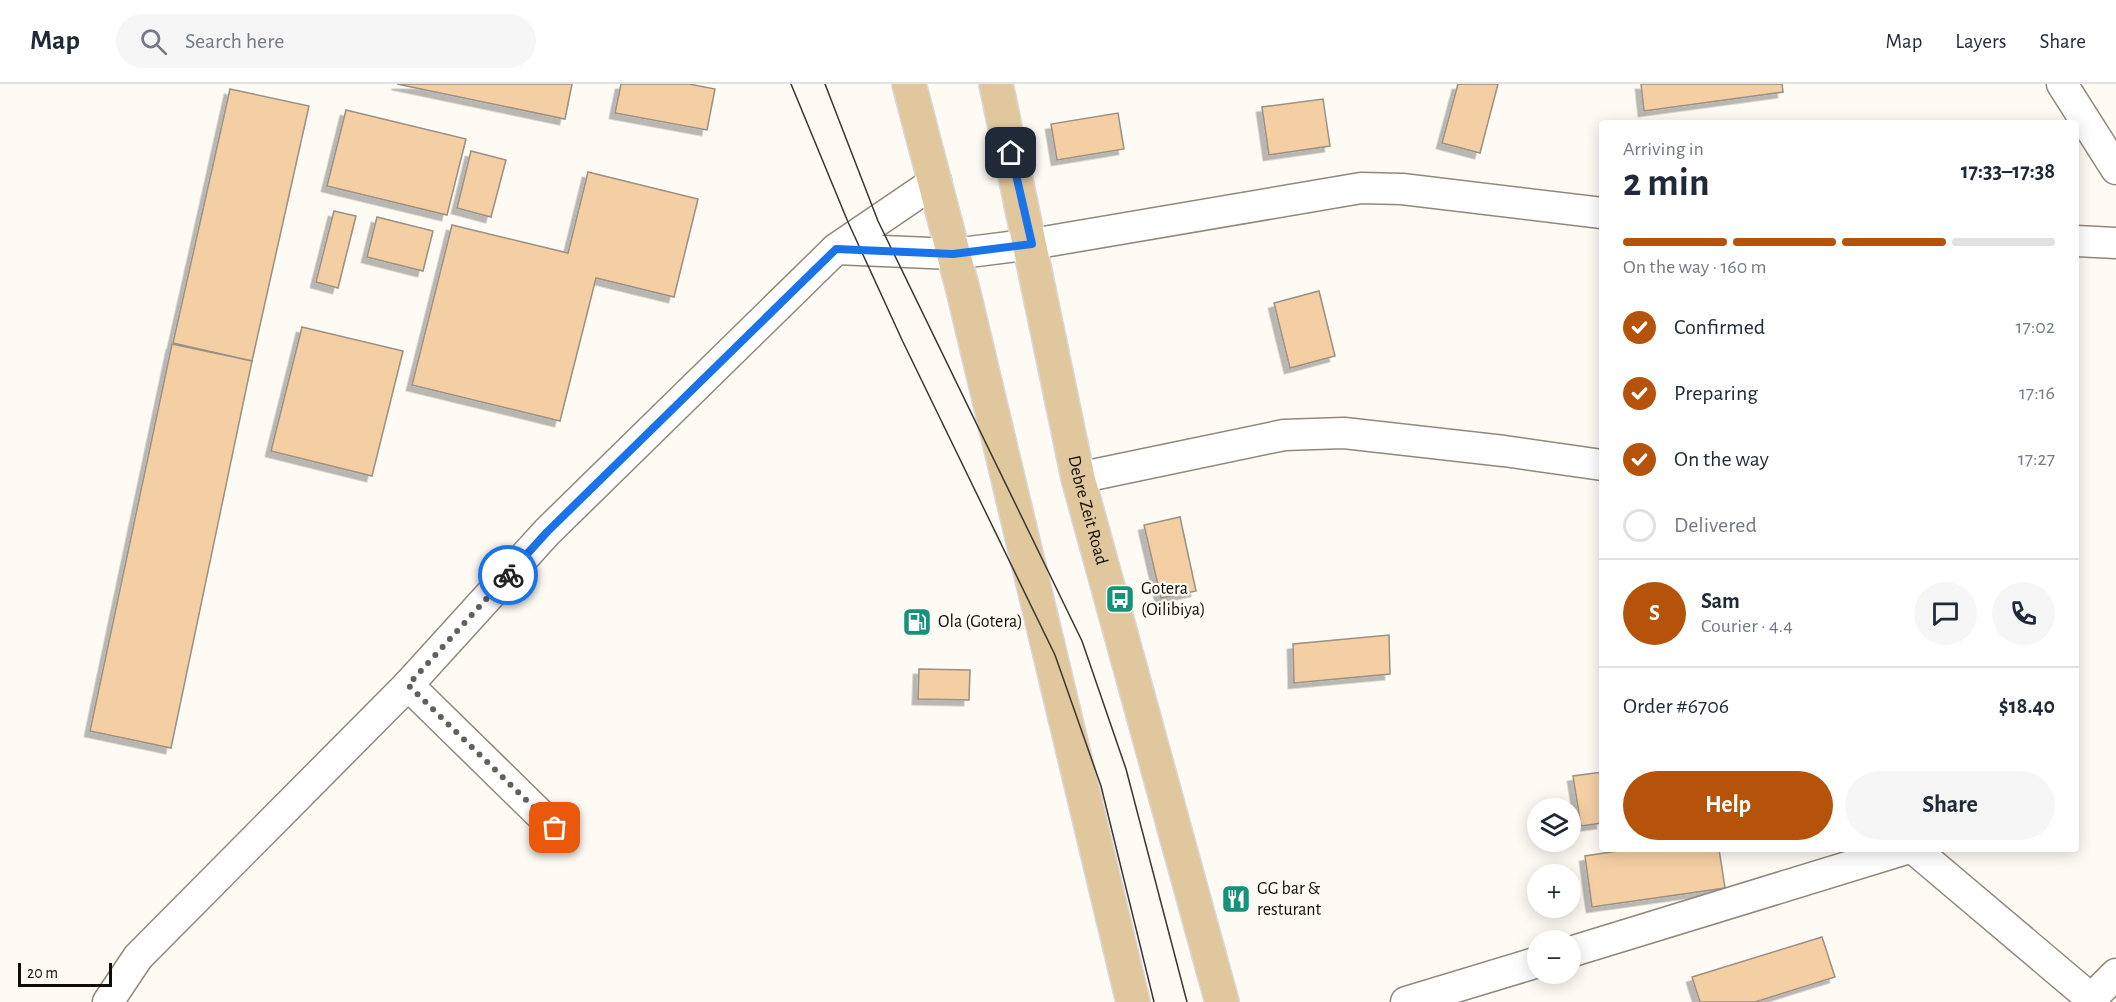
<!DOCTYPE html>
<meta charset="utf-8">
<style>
:root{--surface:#fff;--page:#f6f6f7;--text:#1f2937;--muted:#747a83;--line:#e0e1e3;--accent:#b45309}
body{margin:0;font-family:"Alegreya Sans",sans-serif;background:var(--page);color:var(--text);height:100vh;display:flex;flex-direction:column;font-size:22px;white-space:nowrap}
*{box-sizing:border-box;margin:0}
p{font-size:20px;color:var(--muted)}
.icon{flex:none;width:33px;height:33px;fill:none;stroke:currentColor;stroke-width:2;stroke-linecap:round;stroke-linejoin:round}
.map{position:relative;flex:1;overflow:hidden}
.panel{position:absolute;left:1599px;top:36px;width:480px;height:732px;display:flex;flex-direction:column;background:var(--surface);border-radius:6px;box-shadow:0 3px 15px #0003}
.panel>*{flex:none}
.controls{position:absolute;left:1527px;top:714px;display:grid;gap:12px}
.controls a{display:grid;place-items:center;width:54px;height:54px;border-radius:50%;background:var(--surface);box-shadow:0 3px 15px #0003;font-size:30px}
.scale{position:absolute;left:18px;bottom:15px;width:94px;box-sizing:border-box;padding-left:6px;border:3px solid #100d08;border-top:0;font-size:16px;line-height:21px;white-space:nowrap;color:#100d08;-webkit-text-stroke:4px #fefaf4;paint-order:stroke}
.pin{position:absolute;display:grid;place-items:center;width:51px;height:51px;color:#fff;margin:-26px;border-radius:12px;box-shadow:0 3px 9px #0006}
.courier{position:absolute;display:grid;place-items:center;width:60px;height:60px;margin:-30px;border:4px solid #1a73e8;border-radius:50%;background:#fff;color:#222;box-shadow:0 2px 8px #0007}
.overview em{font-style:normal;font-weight:600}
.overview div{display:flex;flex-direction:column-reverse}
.overview{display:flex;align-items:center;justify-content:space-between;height:102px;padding:0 24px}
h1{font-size:39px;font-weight:600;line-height:45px}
.bar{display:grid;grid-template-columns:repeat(4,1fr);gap:9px 6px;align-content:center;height:72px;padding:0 24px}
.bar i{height:8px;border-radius:4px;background:var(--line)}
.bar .current{background:var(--accent)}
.bar p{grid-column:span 4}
.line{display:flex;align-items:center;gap:15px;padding:0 24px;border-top:2px solid var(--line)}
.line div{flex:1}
.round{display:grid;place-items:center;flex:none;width:63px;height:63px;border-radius:32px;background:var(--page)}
ol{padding:0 24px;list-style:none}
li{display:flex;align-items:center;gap:18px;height:66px}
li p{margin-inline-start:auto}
li .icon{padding:6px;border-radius:50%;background:var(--accent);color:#fff;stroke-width:4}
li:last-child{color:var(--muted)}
li i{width:33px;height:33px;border:3px solid var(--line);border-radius:50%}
.cta{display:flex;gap:12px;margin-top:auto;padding:12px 24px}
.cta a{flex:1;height:69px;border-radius:36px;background:var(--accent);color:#fff;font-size:24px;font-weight:600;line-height:69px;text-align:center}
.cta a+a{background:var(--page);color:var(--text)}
header{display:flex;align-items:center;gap:36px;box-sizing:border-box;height:84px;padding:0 30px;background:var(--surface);border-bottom:2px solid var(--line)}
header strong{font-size:28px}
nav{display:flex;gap:33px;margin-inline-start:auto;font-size:21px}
.search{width:420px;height:54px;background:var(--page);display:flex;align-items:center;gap:15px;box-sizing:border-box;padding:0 21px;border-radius:33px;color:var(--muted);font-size:22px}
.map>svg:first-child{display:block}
.building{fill:#f4cfa4;stroke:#9a9083;stroke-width:1.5;filter:url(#shadow)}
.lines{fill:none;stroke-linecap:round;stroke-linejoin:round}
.minor-casing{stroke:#90887b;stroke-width:33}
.major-casing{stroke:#d9d8d7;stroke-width:36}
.minor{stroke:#fff;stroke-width:30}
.major{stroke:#e1c79d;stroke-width:33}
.tram{stroke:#3a3731;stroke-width:1.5}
.done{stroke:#63605b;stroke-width:6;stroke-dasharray:0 10.8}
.route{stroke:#1a73e8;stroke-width:8}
.labels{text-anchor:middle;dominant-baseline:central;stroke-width:4.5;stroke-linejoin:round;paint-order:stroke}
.street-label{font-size:18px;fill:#100d08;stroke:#fefaf4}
.poi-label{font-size:18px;fill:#100d08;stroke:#fefaf4;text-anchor:start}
</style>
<header>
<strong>Map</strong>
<div class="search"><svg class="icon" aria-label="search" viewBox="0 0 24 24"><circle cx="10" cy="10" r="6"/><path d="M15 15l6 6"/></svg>Search here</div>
<nav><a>Map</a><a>Layers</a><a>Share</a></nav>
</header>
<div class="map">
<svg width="2116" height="918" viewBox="0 0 2116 918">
<defs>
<filter id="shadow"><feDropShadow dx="-5.5" dy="5.5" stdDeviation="0" flood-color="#0004"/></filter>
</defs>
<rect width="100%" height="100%" fill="#fefaf4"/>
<g class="building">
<polygon points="397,0 572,0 565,35"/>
<polygon points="621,0 689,0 715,5 707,46 615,29"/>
<polygon points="1458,0 1498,0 1480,69 1442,59"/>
<polygon points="1641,0 1782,0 1783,8 1644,27"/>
<polygon points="230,5 309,22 252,277 173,259"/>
<polygon points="1323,15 1330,62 1269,71 1262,23"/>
<polygon points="346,26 466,55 447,131 327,102"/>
<polygon points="1118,29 1124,65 1057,76 1051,40"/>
<polygon points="471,67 506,76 491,133 457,124"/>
<polygon points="588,88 698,115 674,213 596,194 560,337 412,301 452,141 568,169"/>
<polygon points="334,127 356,132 338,204 316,198"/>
<polygon points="377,133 433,147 423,187 367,173"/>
<polygon points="1319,207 1335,272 1290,284 1274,219"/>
<polygon points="302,243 403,267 372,392 271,367"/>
<polygon points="172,260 252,277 171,664 90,647"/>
<polygon points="1180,433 1196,507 1161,514 1144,441"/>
<polygon points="1389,551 1390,590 1294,599 1293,560"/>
<polygon points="919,585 970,586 969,616 918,615"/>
<polygon points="1602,688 1602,739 1581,742 1573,692"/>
<polygon points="1631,765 1719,765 1725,804 1592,823 1585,772"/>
<polygon points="1822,853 1835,893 1755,918 1700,918 1692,893"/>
</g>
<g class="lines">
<g class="minor-casing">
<g id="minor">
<polyline points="2062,0 2116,85"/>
<polyline points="2076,157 2116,159"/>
<polyline points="836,165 953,170 1032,160 1361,104 1402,105 1602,129"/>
<polyline points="1078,394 1284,351 1344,349 1504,367 1602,381"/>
<polyline points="408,601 555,745"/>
<polyline points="1914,765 2095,918"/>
<polyline points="1570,868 1906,765"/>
<polyline points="2091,915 2116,890"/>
<polyline points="108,918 138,873 408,601 547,448 836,165 936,97"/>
<polyline points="1406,918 1538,878"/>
</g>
</g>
<g class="major-casing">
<g id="major">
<polyline points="909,0 963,206 1133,918"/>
<path id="s1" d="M996 0 1078 394 1222 918"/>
</g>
</g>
<use href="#minor" class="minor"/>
<use href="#major" class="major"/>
<g class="tram">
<polyline points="791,0 848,138 903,258 1055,571 1101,702 1154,918"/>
<polyline points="825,0 878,137 1082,557 1126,685 1187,918"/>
</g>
</g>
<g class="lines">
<polyline class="done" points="508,491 408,601 555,744"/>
<polyline class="route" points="508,491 547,448 836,165 953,170 1032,160 1011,69"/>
</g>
<defs>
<g id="bus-square" transform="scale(1.5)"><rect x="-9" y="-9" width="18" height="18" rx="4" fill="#14937a" stroke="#fefaf4"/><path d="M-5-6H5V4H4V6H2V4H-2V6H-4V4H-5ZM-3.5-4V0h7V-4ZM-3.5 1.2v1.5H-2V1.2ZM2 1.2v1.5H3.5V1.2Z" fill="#fff"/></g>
<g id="fuel-square" transform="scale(1.5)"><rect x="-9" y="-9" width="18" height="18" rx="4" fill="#14937a" stroke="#fefaf4"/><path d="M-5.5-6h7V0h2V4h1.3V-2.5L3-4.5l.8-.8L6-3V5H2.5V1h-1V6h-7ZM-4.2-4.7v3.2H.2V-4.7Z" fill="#fff"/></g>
<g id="restaurant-square" transform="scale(1.5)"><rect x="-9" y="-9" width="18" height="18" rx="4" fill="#14937a" stroke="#fefaf4"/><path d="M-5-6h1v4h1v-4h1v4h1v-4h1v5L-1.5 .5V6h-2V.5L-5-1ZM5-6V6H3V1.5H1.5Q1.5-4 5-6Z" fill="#fff"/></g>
</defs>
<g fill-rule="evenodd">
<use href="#bus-square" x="1120" y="515"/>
<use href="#fuel-square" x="917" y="538"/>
<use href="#restaurant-square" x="1236" y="815"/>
</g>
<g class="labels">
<g class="street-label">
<text stroke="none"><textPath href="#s1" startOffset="436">Debre Zeit Road</textPath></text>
</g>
<g class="poi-label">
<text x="1141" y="505">Gotera<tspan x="1141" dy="21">(Oilibiya)</tspan></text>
<text x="938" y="538">Ola (Gotera)</text>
<text x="1257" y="805">GG bar &amp;<tspan x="1257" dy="21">resturant</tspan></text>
</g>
</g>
</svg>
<div class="controls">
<a><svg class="icon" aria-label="layers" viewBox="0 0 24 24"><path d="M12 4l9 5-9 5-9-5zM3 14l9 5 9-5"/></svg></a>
<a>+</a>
<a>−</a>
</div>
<div class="scale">20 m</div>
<div class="pin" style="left:555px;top:744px;background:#ea580c"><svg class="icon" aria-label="bag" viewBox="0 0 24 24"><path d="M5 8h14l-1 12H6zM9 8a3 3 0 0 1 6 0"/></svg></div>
<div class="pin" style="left:1011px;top:69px;background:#1f2937"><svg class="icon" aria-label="home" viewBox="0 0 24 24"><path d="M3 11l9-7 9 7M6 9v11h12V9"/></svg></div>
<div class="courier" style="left:508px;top:491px"><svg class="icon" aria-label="bike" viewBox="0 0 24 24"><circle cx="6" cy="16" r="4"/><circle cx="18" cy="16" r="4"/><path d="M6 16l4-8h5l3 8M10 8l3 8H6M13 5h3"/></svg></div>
<section class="panel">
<div class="overview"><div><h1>2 min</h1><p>Arriving in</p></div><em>17:33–17:38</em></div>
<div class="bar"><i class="current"></i><i class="current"></i><i class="current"></i><i></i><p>On the way · 160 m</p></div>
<ol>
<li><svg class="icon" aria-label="check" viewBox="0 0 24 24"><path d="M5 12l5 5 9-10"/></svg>Confirmed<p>17:02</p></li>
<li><svg class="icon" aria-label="check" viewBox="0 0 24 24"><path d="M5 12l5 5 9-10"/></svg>Preparing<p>17:16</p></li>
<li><svg class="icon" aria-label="check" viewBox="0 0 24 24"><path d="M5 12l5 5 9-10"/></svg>On the way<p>17:27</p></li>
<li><i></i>Delivered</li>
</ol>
<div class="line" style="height:108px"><b class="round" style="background:var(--accent);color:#fff">S</b><div><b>Sam</b><p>Courier · 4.4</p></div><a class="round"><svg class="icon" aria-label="chat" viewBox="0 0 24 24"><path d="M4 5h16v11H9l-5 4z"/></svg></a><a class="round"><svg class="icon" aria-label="phone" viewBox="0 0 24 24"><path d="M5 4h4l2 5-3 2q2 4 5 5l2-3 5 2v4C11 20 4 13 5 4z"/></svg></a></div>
<div class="line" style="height:78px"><div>Order #6706</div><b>$18.40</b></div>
<div class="cta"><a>Help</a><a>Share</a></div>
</section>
</div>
